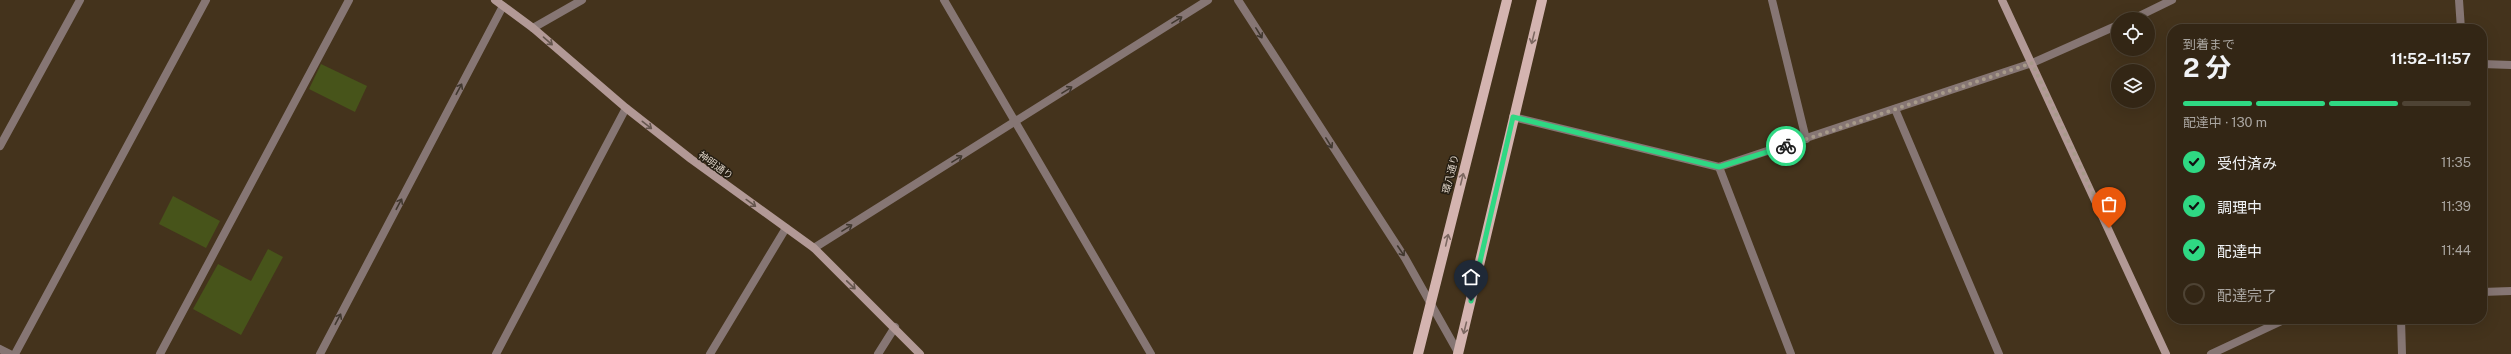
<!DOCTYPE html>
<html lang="ja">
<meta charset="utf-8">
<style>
:root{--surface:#332615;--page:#3e3222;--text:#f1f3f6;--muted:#a9a5a0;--line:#4e4334;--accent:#2fd883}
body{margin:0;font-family:"Public Sans","Noto Sans JP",sans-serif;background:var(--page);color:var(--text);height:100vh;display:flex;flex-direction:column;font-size:15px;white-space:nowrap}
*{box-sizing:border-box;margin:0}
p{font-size:13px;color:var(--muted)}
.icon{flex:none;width:22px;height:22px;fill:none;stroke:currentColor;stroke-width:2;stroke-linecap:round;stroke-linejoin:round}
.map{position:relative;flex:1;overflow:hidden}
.panel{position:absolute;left:2167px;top:24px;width:320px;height:300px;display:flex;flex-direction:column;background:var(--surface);border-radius:16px;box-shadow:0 4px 16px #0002,0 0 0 1px var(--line)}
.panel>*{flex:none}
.buttons{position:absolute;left:2111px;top:12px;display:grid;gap:8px}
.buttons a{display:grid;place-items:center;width:44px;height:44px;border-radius:50%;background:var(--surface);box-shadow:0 4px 16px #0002,0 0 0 1px var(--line);font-size:20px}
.pin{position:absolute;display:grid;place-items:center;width:34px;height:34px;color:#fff;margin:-41px -17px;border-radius:50% 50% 50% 0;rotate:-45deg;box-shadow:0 0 4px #0007}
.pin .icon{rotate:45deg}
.courier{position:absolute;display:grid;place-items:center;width:40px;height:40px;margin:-20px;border:3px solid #2fd883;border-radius:50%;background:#fff;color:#222;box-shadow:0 1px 5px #0007}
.overview em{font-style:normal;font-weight:700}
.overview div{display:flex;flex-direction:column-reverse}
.overview{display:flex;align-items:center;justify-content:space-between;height:68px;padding:0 16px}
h1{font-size:26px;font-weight:700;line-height:30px}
.bar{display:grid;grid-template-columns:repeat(4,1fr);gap:6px 4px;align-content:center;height:48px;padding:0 16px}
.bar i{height:5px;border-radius:3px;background:var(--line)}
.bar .selected{background:var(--accent)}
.bar p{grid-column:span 4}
ol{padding:0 16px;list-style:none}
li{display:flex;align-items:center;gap:12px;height:44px}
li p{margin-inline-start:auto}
li .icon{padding:4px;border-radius:50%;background:var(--accent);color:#111;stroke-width:4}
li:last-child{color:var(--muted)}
li i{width:22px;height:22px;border:2px solid var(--line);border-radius:50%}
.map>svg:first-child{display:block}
.green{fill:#47541a}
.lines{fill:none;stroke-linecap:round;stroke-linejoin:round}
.street{stroke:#867674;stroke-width:8}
.secondary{stroke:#b29996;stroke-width:8}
.primary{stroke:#d4b4b0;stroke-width:10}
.oneway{stroke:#41382f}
.oneway2{stroke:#7c6861}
.oneway3{stroke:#64554d}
.done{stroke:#a79a8a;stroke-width:4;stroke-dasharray:0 7.2}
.route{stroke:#2fd883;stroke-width:5}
.labels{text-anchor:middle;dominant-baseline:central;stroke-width:3;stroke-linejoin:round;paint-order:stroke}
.street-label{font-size:10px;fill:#ddd2c5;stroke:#241d12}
</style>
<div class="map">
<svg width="2511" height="354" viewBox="0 0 2511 354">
<rect width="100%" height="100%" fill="#44331c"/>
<g class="green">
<polygon points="321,64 367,86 355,112 309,89"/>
<polygon points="173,196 220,221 206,248 159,224"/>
<polygon points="268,249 283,257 241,335 193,309 218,264 251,281"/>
</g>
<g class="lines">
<g class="street">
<polyline points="944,0 1151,354"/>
<polyline points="1238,0 1405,258 1459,354"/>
<polyline points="1772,0 1806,139"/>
<polyline points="2459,0 2461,29"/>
<polyline points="2133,19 2172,0"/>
<polyline points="533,28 582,0"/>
<polyline points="2482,64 2511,65"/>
<polyline points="1895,109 1999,354"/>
<polyline points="1513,117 1719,167 2032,63 2118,25"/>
<polyline points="0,146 80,0"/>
<polyline points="1719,167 1791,354"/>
<polyline points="814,248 1208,0"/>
<polyline points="2482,292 2511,291"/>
<polyline points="2401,319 2402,354"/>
<polyline points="0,349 10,354"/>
<polyline points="15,354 206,0"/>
<polyline points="160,354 349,0"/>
<polyline points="320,354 503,6"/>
<polyline points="496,354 626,108"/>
<polyline points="710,354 786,228"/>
<polyline points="878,354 895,327"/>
<polyline points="2211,354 2286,319"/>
</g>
<g class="secondary">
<polyline points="495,0 533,28 626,108 691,159 814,248 920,354"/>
<polyline points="2002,0 2166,354"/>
</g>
<g class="primary">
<polyline points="1418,354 1507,0"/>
<polyline points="1458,354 1542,0"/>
</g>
</g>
<defs><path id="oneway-shaft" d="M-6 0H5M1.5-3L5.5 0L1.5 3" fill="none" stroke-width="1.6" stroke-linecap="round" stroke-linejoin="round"/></defs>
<g class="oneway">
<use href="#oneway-shaft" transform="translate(1177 20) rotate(-32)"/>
<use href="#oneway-shaft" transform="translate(1259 33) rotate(58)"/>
<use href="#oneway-shaft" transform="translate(459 89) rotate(-62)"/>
<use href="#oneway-shaft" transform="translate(1067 90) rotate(-32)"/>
<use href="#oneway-shaft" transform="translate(1329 143) rotate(58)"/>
<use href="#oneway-shaft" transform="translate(957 159) rotate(-32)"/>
<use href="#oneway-shaft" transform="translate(399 204) rotate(-62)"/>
<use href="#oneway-shaft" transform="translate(847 228) rotate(-32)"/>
<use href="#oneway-shaft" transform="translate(1401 251) rotate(56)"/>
<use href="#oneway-shaft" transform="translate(338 319) rotate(-62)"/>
</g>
<g class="oneway2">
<use href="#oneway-shaft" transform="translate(1533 38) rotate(104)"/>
<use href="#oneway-shaft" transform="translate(1462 179) rotate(-76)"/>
<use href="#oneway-shaft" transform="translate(1447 240) rotate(-77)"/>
<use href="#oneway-shaft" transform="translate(1465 328) rotate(104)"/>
</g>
<g class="oneway3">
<use href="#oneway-shaft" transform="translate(548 41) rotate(41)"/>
<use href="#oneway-shaft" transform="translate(647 125) rotate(38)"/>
<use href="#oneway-shaft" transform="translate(751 203) rotate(36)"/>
<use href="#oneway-shaft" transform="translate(851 285) rotate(44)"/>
</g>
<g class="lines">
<polyline class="done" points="1786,146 2032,63 2109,228"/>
<polyline class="route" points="1471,301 1513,117 1719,167 1786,146"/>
</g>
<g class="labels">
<g class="street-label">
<text transform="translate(716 165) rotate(36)">神明通り</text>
<text transform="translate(1450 174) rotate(-76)">環八通り</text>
</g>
</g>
</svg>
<div class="buttons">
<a><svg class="icon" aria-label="locate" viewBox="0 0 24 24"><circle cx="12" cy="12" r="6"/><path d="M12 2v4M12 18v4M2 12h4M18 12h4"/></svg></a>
<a><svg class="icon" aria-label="layers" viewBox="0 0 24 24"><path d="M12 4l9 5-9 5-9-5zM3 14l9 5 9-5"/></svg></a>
</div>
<div class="pin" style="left:2109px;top:228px;background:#ea580c"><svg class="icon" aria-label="bag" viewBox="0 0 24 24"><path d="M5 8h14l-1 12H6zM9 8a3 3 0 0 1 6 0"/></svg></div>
<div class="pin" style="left:1471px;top:301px;background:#1f2937"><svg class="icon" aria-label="home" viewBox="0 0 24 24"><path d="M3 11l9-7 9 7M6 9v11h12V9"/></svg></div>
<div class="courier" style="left:1786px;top:146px"><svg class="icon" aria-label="bike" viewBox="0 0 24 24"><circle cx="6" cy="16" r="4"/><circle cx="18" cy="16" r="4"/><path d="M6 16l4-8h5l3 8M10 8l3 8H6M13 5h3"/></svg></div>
<section class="panel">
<div class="overview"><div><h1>2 分</h1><p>到着まで</p></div><em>11:52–11:57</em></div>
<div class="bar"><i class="selected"></i><i class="selected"></i><i class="selected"></i><i></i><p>配達中 · 130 m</p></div>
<ol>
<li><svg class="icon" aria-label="check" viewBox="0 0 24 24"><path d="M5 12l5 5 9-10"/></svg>受付済み<p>11:35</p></li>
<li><svg class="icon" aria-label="check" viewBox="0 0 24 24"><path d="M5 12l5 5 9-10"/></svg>調理中<p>11:39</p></li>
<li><svg class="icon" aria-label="check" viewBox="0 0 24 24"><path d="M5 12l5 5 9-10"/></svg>配達中<p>11:44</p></li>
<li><i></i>配達完了</li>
</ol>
</section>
</div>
